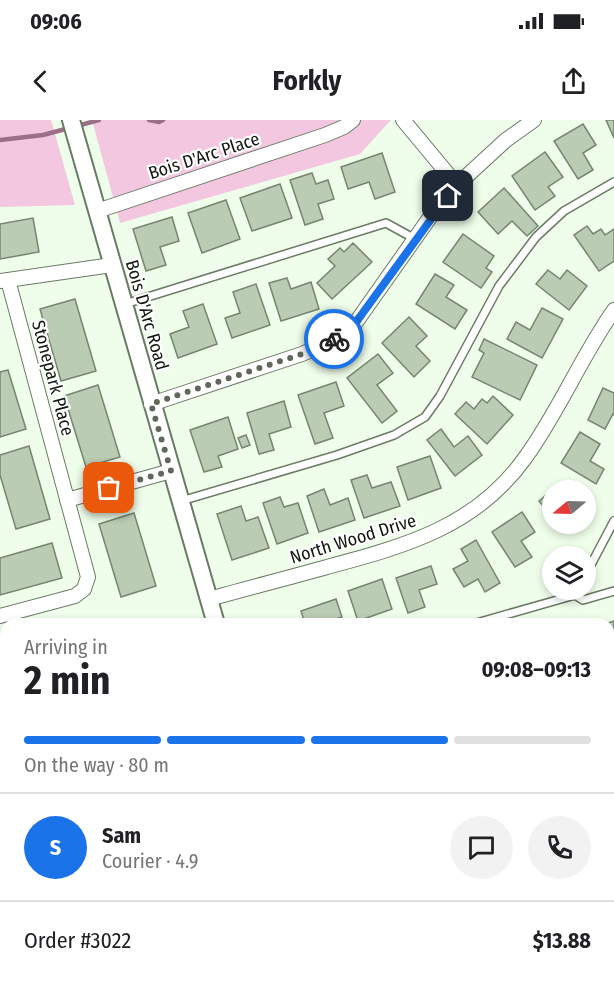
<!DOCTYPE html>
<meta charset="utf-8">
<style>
:root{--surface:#fff;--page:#f2f2f2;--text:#202124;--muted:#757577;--line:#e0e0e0;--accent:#1a73e8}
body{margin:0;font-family:"Fira Sans Condensed",sans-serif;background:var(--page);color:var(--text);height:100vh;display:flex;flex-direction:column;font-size:22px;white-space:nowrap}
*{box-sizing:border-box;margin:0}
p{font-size:20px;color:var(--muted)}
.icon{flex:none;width:33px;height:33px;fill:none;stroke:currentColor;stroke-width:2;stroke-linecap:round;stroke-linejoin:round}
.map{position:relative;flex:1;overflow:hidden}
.sheet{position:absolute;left:0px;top:498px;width:615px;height:372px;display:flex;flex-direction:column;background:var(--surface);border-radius:18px 18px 0 0;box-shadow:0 3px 9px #0003}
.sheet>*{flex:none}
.needle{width:39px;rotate:251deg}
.fabs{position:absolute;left:542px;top:360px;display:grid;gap:12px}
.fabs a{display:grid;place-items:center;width:54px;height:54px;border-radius:50%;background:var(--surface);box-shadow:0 3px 9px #0003;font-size:30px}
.pin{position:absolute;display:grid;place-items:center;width:51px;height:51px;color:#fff;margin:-26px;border-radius:12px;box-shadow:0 3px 9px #0006}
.courier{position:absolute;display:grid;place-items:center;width:60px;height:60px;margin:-30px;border:4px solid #1a73e8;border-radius:50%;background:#fff;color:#222;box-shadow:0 2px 8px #0007}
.head em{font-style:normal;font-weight:700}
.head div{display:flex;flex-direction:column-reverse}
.head{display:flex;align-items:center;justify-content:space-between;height:102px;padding:0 24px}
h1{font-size:39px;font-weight:700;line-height:45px}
.bar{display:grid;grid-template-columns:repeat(4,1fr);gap:9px 6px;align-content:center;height:72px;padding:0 24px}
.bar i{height:8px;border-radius:4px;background:var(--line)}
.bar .on{background:var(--accent)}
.bar p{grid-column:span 4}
.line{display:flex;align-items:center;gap:15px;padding:0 24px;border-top:2px solid var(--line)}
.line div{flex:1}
.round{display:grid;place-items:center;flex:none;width:63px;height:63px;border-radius:32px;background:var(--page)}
.status{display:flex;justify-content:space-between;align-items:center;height:42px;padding:0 30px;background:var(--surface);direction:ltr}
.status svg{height:16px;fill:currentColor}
header{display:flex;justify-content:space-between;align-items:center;height:78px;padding:0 24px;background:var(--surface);font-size:27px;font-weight:700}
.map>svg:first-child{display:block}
.green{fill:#f3c7e0}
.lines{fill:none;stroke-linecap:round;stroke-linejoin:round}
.stream{stroke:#9b6f88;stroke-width:4.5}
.building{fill:#baccb4;stroke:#75866f;stroke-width:1.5}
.service-casing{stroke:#6a7b65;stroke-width:10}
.minor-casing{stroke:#6a7b65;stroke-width:16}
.tertiary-casing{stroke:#6a7b65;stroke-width:20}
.service{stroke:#fff;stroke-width:7}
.minor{stroke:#fff;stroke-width:14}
.tertiary{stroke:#fff;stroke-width:16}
.done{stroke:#5e685b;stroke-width:6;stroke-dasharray:0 10.8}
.route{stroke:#1a73e8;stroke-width:8}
.labels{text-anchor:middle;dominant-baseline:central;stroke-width:4.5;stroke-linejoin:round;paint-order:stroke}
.street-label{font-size:18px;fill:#10170e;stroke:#fff}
</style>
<div class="status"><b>09:06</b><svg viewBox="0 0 49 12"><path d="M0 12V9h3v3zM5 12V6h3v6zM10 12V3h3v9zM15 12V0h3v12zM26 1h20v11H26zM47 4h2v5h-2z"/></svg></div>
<header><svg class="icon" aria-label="back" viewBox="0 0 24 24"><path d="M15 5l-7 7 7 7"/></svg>Forkly<svg class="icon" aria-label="share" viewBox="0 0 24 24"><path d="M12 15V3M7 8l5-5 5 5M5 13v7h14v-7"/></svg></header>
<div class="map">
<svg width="614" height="870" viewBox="0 0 614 870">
<rect width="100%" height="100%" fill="#effeea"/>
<g class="green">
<polygon points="0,0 51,0 75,85 0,87"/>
<polygon points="92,0 391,0 360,34 120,103"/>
</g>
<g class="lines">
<g class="stream">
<polyline points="149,0 159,2 163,0"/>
<polyline points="0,20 43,15 99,0"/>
</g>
</g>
<g class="building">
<polygon points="606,0 614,0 614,18"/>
<polygon points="583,4 596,25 583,33 593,50 578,59 554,21"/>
<polygon points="545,32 563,57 548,67 555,76 535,90 512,56"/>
<polygon points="382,33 395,72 375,79 369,62 348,69 341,47"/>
<polygon points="312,53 316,64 328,60 334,79 318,84 323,99 305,105 290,60"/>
<polygon points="280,64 292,98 252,111 240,78"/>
<polygon points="504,68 538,106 527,116 512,101 498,114 478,92"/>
<polygon points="226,80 240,119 202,133 188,93"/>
<polygon points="172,97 179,121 160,127 166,145 146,151 133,109"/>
<polygon points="33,98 39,132 0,139 0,104"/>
<polygon points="587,106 593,114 601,109 605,115 614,109 614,141 599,151 574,115"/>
<polygon points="463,114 494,136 486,148 492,152 481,168 443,142"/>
<polygon points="353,123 372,142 332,179 317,163 335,146 328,139 340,128 344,132"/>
<polygon points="548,150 560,159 567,150 587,166 569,190 536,164"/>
<polygon points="435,154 454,165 446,177 467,190 455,209 416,184"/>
<polygon points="287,158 291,169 311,162 319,189 281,201 269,163"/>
<polygon points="256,164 270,205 232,218 225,198 240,193 233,172"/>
<polygon points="75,179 96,251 61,261 40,189"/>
<polygon points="203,184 217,224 178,238 170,214 189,207 183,191"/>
<polygon points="542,188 563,199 542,238 507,219 516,202 530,210"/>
<polygon points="409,197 427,216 416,226 430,241 414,257 382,223"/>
<polygon points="484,219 537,245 520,280 472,257 484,233 479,230"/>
<polygon points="378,234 393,253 377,265 397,291 382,303 347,258"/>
<polygon points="8,250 26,309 0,317 0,252"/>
<polygon points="336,262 344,286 324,293 333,318 315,324 298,275"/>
<polygon points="98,265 120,337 86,347 64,276"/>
<polygon points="603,268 614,273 614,295 613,294 605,309 588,300"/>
<polygon points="493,276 513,295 487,324 455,294 466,282 474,289 482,279 487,283"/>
<polygon points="284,281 291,307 269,314 274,330 259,334 247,293"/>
<polygon points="228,297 238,329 218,336 222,347 204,352 190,310"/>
<polygon points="441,309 454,327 468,316 482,335 455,356 427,320"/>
<polygon points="580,312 600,324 590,341 604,349 596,364 561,343"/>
<polygon points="246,315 250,325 242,328 238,318"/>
<polygon points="29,326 50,399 16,409 0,355 0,335"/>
<polygon points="430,336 441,368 408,380 397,347"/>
<polygon points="367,355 372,368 391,362 400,386 364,398 351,360"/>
<polygon points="560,363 567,370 552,370 552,396 539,381"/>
<polygon points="324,369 330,385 348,378 355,400 319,412 307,376"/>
<polygon points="280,377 284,387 298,383 308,413 277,424 263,383"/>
<polygon points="241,386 246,401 258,397 269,428 232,440 217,394"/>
<polygon points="522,392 535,412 521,421 532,437 515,447 492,412"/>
<polygon points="134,393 156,466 121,477 99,404"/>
<polygon points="558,404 573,404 564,411"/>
<polygon points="476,420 500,463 485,472 478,459 464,467 453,449 468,441 461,429"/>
<polygon points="52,423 62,458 0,475 0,438"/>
<polygon points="431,446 437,464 419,470 425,487 408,493 396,458"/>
<polygon points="382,459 392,489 358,501 348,471"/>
<polygon points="336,479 342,497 330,501 331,504 305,504 301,491"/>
<polygon points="614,501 614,544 612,545 609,537 609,504 605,504"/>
<polygon points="6,537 6,578 0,580 0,539"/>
<polygon points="614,619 614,653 609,654 609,620"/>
<polygon points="6,646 6,673 0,675 0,648"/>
<polygon points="6,686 6,700 0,703 0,688"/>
<polygon points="609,733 610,737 614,736 614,767 609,769"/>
<polygon points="612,836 614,843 614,867 606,870 585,870 583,864 609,864 609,837"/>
<polygon points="76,864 82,864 84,870 57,870"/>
<polygon points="139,864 165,864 148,870 141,870"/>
<polygon points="238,864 280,864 281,868 251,870 250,867 240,870"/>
<polygon points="520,864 530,864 532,870 502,870"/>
<polygon points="543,864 576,864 578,870 540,870 538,865"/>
</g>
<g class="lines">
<g class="service-casing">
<g id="service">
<polyline points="125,184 386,103 415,119"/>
<polyline points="181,381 337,335 394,315 425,297 440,276 499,166 536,117 564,91 614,62"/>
<polyline points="585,456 614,401"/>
<polyline points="575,475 583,480 614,471"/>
<polyline points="473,504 575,475 578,470"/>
<polyline points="609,695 614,694"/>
</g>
</g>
<g class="minor-casing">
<g id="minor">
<polyline points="403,0 457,65"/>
<polyline points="97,91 325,15 344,7 353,0"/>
<polyline points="0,161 112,145"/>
<polyline points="151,284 302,234 322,225 354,205 438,86 457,65 506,20 534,0"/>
<polyline points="67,380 171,351"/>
<path d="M209 479C248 468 288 458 327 447 405 426 476 407 525 338 559 291 581 237 614 190"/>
<polyline points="0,496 75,476 84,469 88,457 8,160"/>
<polyline points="609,583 614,581"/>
<polyline points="0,610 6,609"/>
<polyline points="609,802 614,801"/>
<polyline points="0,835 6,857"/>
<polyline points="203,864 205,870"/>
<polyline points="387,870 406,864"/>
</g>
</g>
<g class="tertiary-casing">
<g id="tertiary">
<polyline points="71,0 216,504"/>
<polyline points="322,864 324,870"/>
</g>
</g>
<use href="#service" class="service"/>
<use href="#minor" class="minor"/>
<use href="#tertiary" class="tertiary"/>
</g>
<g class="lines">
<polyline class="done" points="109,368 171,351 151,284 302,234 334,219"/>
<polyline class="route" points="334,219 354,205 448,76"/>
</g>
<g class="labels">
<g class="street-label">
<text transform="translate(204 36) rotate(-18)">Bois D'Arc Place</text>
<text transform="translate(147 195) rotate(74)">Bois D'Arc Road</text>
<text transform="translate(53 258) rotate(75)">Stonepark Place</text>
<text transform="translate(353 419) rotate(-17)">North Wood Drive</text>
</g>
</g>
</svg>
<div class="fabs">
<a><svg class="needle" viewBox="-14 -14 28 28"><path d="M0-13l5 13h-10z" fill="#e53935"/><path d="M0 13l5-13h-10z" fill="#757577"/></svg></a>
<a><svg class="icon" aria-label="layers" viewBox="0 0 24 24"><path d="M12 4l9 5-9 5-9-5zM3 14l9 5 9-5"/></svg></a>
</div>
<div class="pin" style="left:109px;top:368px;background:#ea580c"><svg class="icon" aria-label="bag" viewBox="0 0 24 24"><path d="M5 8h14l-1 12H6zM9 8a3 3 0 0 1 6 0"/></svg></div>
<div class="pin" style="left:448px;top:76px;background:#1f2937"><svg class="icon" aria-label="home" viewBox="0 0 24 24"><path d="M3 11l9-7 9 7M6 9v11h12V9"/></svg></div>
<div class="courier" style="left:334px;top:219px"><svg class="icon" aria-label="bike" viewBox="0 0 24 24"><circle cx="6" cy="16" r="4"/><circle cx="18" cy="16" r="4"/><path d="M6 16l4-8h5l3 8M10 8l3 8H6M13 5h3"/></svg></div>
<section class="sheet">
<div class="head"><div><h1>2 min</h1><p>Arriving in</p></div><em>09:08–09:13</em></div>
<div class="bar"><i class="on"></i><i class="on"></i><i class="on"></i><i></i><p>On the way · 80 m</p></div>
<div class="line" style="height:108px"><b class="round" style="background:var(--accent);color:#fff">S</b><div><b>Sam</b><p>Courier · 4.9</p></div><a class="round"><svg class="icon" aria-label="chat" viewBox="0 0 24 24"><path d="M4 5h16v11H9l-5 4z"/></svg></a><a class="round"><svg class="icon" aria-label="phone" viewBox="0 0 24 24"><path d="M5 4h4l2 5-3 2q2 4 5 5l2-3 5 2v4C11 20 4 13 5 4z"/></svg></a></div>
<div class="line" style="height:78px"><div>Order #3022</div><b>$13.88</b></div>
</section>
</div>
